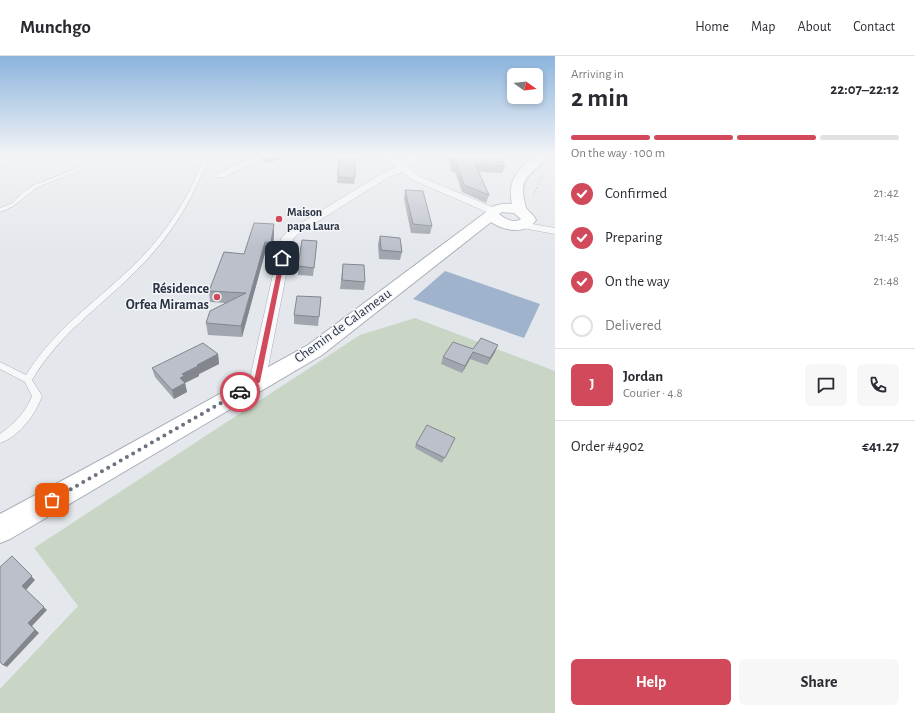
<!DOCTYPE html>
<meta charset="utf-8">
<style>
:root{--surface:#fff;--page:#f7f7f7;--text:#2b2b33;--muted:#7c7c81;--line:#e1e1e2;--accent:#d1495b}
body{margin:0;font-family:"Alegreya Sans",sans-serif;background:var(--page);color:var(--text);height:100vh;display:flex;flex-direction:column;font-size:15px;white-space:nowrap}
*{box-sizing:border-box;margin:0}
p{font-size:13px;color:var(--muted)}
.icon{flex:none;width:22px;height:22px;fill:none;stroke:currentColor;stroke-width:2;stroke-linecap:round;stroke-linejoin:round}
.map{position:relative;flex:1;overflow:hidden}
.panel{display:flex;flex-direction:column;background:var(--surface);width:360px}
.panel>*{flex:none}
.needle{width:26px;rotate:104deg}
.tools{position:absolute;left:507px;top:12px;display:grid;gap:8px}
.tools a{display:grid;place-items:center;width:36px;height:36px;border-radius:6px;background:var(--surface);box-shadow:0 2px 6px #0003;font-size:20px}
.pin{position:absolute;display:grid;place-items:center;width:34px;height:34px;color:#fff;margin:-17px;border-radius:8px;box-shadow:0 2px 6px #0006}
.courier{position:absolute;display:grid;place-items:center;width:40px;height:40px;margin:-20px;border:3px solid #d1495b;border-radius:50%;background:#fff;color:#222;box-shadow:0 1px 5px #0007}
.summary em{font-style:normal;font-weight:600}
.summary div{display:flex;flex-direction:column-reverse}
.summary{display:flex;align-items:center;justify-content:space-between;height:68px;padding:0 16px}
h1{font-size:26px;font-weight:600;line-height:30px}
.bar{display:grid;grid-template-columns:repeat(4,1fr);gap:6px 4px;align-content:center;height:48px;padding:0 16px}
.bar i{height:5px;border-radius:3px;background:var(--line)}
.bar .current{background:var(--accent)}
.bar p{grid-column:span 4}
.line{display:flex;align-items:center;gap:10px;padding:0 16px;border-top:1px solid var(--line)}
.line div{flex:1}
.round{display:grid;place-items:center;flex:none;width:42px;height:42px;border-radius:6px;background:var(--page)}
ol{padding:0 16px;list-style:none}
li{display:flex;align-items:center;gap:12px;height:44px}
li p{margin-inline-start:auto}
li .icon{padding:4px;border-radius:50%;background:var(--accent);color:#fff;stroke-width:4}
li:last-child{color:var(--muted)}
li i{width:22px;height:22px;border:2px solid var(--line);border-radius:50%}
.cta{display:flex;gap:8px;margin-top:auto;padding:8px 16px}
.cta a{flex:1;height:46px;border-radius:6px;background:var(--accent);color:#fff;font-size:16px;font-weight:600;line-height:46px;text-align:center}
.cta a+a{background:var(--page);color:var(--text)}
header{display:flex;align-items:center;gap:24px;box-sizing:border-box;height:56px;padding:0 20px;background:var(--surface);border-bottom:1px solid var(--line)}
header strong{font-size:19px}
nav{display:flex;gap:22px;margin-inline-start:auto;font-size:14px}
main{display:flex;flex:1;min-height:0}
.map>svg:first-child{display:block}
.green{fill:#c9d6c5}
.water{fill:#9fb4cc}
.lines{fill:none;stroke-linecap:round;stroke-linejoin:round}
.lane-casing{stroke:#a9aeb7;stroke-width:1}
.street-casing{stroke:#a9aeb7;stroke-width:1}
.secondary-casing{stroke:#a9aeb7;stroke-width:2}
.path{stroke:#c2c5cb;stroke-width:1.5;stroke-dasharray:2 2;stroke-linecap:butt}
.lane{fill:#f7f8fa;fill-rule:evenodd}
.street{fill:#f7f8fa;fill-rule:evenodd}
.secondary{fill:#fff;fill-rule:evenodd}
.wall{fill:#a1a5ae}
.shaded-wall{fill:#83868d}
.building{fill:#bbc0ca;stroke:#83868d}
.route{fill:#d1495b}
.done{stroke:#6c737f;stroke-width:4;stroke-dasharray:0 7.2}
.poi-dot{fill:#d1495b;stroke:#f4f6f9;stroke-width:1.5}
.labels{text-anchor:middle;dominant-baseline:central;stroke-width:3;stroke-linejoin:round;paint-order:stroke}
.far-poi-label{font-size:12px;font-weight:bold;fill:#2b3445;stroke:#f4f6f9;text-anchor:start}
.poi-label{font-size:14px;font-weight:bold;fill:#2b3445;stroke:#f4f6f9;text-anchor:end}
.street-label{font-size:14px;fill:#2b3445;stroke:#f4f6f9}
</style>
<header>
<strong>Munchgo</strong>
<nav><a>Home</a><a>Map</a><a>About</a><a>Contact</a></nav>
</header>
<main>
<div class="map">
<svg width="555" height="657" viewBox="0 0 555 657">
<rect width="100%" height="100%" fill="#e4e7ec"/>
<polygon class="green" points="415,262 555,315 555,657 0,657 0,633 78,550 34,492 360,279"/>
<polygon class="water" points="445,215 540,248 524,282 413,243"/>
<g class="lines">
<g class="lane-casing">
<g id="lane">
<path d="M113 99H118L38 131C23 141 18 150 0 156V152L13 147 22 137 34 129Z"/>
<path d="M205 99H209C194 143 170 181 137 214 100 251 59 278 32 324L42 340C35 359 20 380 0 387V378C14 368 26 356 32 340L25 326 0 313V306L26 319C53 275 94 247 130 213 164 181 189 143 205 99Z"/>
</g>
</g>
<g class="street-casing">
<g id="street">
<polygon points="259,99 271,99 224,121 218,121 216,119 218,117"/>
<polygon points="382,99 391,99 402,106 409,99 418,99 408,111 421,121 497,153 498,155 493,158 489,157 415,125 402,116 387,122 298,178 293,183 265,327 263,331 257,333 251,331 249,327 281,182 290,174 381,118 396,111"/>
<polygon points="521,166 555,172 555,178 517,171 515,169 517,167"/>
</g>
</g>
<g class="secondary-casing">
<path id="secondary" d="M536 99H549C538 115 518 119 524 143 525 145 525 150 526 152 529 156 534 159 536 164 526 179 504 175 491 166L322 299 10 483 0 487V458L108 400 308 289 485 157 488 152 502 148H512C507 123 519 113 536 99ZM502 156 514 157 521 163C514 168 505 163 499 158Z"/>
</g>
<g class="path">
<polyline points="0,112 39,99"/>
<polyline points="533,140 543,119"/>
</g>
<use href="#lane" class="lane"/>
<use href="#street" class="street"/>
<use href="#secondary" class="secondary"/>
</g>
<g class="wall">
<polygon points="244,99 257,99 251,101"/>
<polygon points="267,99 287,99 269,107 262,105 262,101"/>
<polygon points="339,99 355,122 354,128 337,127"/>
<polygon points="447,99 499,99 505,110 502,117 479,116 489,139 486,147 462,136 455,116 452,116 447,101"/>
<polygon points="405,134 432,170 430,178 411,177 404,143"/>
<polygon points="274,168 274,179 272,197 265,197 242,281 208,279 206,267 225,247 210,246 209,235 244,198"/>
<polygon points="380,180 402,196 400,204 379,203 378,188"/>
<polygon points="316,193 313,220 298,219 298,210"/>
<polygon points="343,208 365,226 364,234 340,233"/>
<polygon points="321,241 318,270 294,268 294,259"/>
<polygon points="473,293 495,296 487,309 470,303 462,317 441,308 443,301"/>
<polygon points="218,298 219,308 199,318 199,320 185,327 187,336 174,343 155,321 152,312"/>
<polygon points="455,382 442,407 415,392 416,388"/>
</g>
<g class="shaded-wall">
<polygon points="250,99 257,99 251,101"/>
<polygon points="279,99 287,99 269,107 269,103"/>
<polygon points="274,168 274,179 272,197 271,186"/>
<polygon points="265,186 265,197 242,281 241,270"/>
<polygon points="498,289 495,296 487,309 490,302"/>
<polygon points="473,296 470,303 462,317 465,310"/>
<polygon points="218,298 219,308 199,318 199,320 185,327 187,336 174,343 172,334 180,322 182,318 197,309"/>
<polygon points="12,500 35,524 26,534 47,554 32,570 39,577 7,611 3,609 28,567 22,530"/>
</g>
<g class="building">
<polygon points="267,99 279,99 269,103 262,101"/>
<polygon points="339,99 355,99 355,122 338,121"/>
<polygon points="450,99 499,99 505,110 475,108 489,139 464,129 457,108 454,108"/>
<polygon points="405,134 423,135 432,170 413,168"/>
<polygon points="254,167 274,168 271,186 265,186 241,270 206,267 210,255 246,237 209,235 224,196 244,198"/>
<polygon points="380,180 400,182 402,196 381,194"/>
<polygon points="302,184 317,185 314,212 298,210"/>
<polygon points="343,208 364,209 365,226 342,224"/>
<polygon points="297,240 321,241 319,261 294,259"/>
<polygon points="481,282 498,289 490,302 473,296 465,310 443,301 453,286 473,293"/>
<polygon points="203,287 218,298 197,309 198,310 182,318 184,320 180,322 185,327 172,334 152,312"/>
<polygon points="427,369 455,382 445,402 416,388"/>
<polygon points="12,500 32,520 22,530 44,551 28,567 35,574 3,609 0,606 0,511"/>
</g>
<linearGradient id="sky" x2="0" y2="1"><stop stop-color="#8bb4dd"/><stop offset="0.52" stop-color="#f3f4f6"/><stop offset="1" stop-color="#f3f4f6" stop-opacity="0"/></linearGradient>
<rect width="555" height="191" fill="url(#sky)"/>
<polygon class="route" points="282,200 285,202 260,326 242,338 238,338 238,335 254,325 280,202"/>
<g class="lines">
<polyline class="done" points="52,444 240,336"/>
</g>
<g class="poi-dot">
<circle cx="279" cy="163" r="4"/>
<circle cx="217" cy="241" r="4"/>
</g>
<g class="labels">
<g class="far-poi-label">
<text x="287" y="156">Maison<tspan x="287" dy="14">papa Laura</tspan></text>
</g>
<g class="poi-label">
<text x="209" y="233">Résidence<tspan x="209" dy="16">Orfea Miramas</tspan></text>
</g>
<g class="street-label">
<text transform="translate(343 270) rotate(-36)">Chemin de Calameau</text>
</g>
</g>
</svg>
<div class="tools">
<a><svg class="needle" viewBox="-14 -14 28 28"><path d="M0-13l5 13h-10z" fill="#e53935"/><path d="M0 13l5-13h-10z" fill="#7c7c81"/></svg></a>
</div>
<div class="pin" style="left:52px;top:444px;background:#ea580c"><svg class="icon" aria-label="bag" viewBox="0 0 24 24"><path d="M5 8h14l-1 12H6zM9 8a3 3 0 0 1 6 0"/></svg></div>
<div class="pin" style="left:282px;top:202px;background:#1f2937"><svg class="icon" aria-label="home" viewBox="0 0 24 24"><path d="M3 11l9-7 9 7M6 9v11h12V9"/></svg></div>
<div class="courier" style="left:240px;top:336px"><svg class="icon" aria-label="car" viewBox="0 0 24 24"><path d="M5 17H2v-5l4-1 3-4h7l3 4 3 1v5h-3M9 17h6M6 11h13"/><circle cx="7" cy="17" r="2"/><circle cx="17" cy="17" r="2"/></svg></div>
</div>
<section class="panel">
<div class="summary"><div><h1>2 min</h1><p>Arriving in</p></div><em>22:07–22:12</em></div>
<div class="bar"><i class="current"></i><i class="current"></i><i class="current"></i><i></i><p>On the way · 100 m</p></div>
<ol>
<li><svg class="icon" aria-label="check" viewBox="0 0 24 24"><path d="M5 12l5 5 9-10"/></svg>Confirmed<p>21:42</p></li>
<li><svg class="icon" aria-label="check" viewBox="0 0 24 24"><path d="M5 12l5 5 9-10"/></svg>Preparing<p>21:45</p></li>
<li><svg class="icon" aria-label="check" viewBox="0 0 24 24"><path d="M5 12l5 5 9-10"/></svg>On the way<p>21:48</p></li>
<li><i></i>Delivered</li>
</ol>
<div class="line" style="height:72px"><b class="round" style="background:var(--accent);color:#fff">J</b><div><b>Jordan</b><p>Courier · 4.8</p></div><a class="round"><svg class="icon" aria-label="chat" viewBox="0 0 24 24"><path d="M4 5h16v11H9l-5 4z"/></svg></a><a class="round"><svg class="icon" aria-label="phone" viewBox="0 0 24 24"><path d="M5 4h4l2 5-3 2q2 4 5 5l2-3 5 2v4C11 20 4 13 5 4z"/></svg></a></div>
<div class="line" style="height:52px"><div>Order #4902</div><b>€41.27</b></div>
<div class="cta"><a>Help</a><a>Share</a></div>
</section>
</main>
